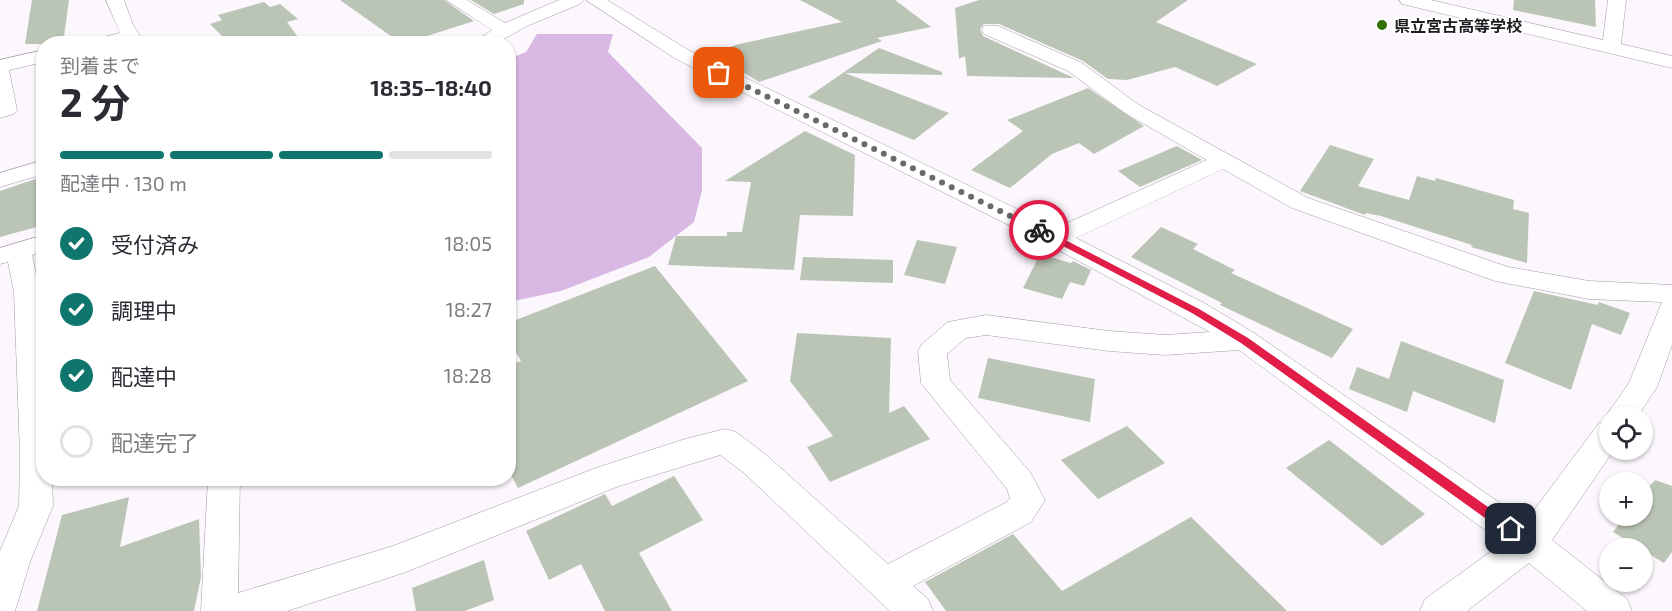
<!DOCTYPE html>
<html lang="ja">
<meta charset="utf-8">
<style>
:root{--surface:#fff;--page:#f7f7f7;--text:#2b2b33;--muted:#7c7c81;--line:#e1e1e2;--accent:#0f766e}
body{margin:0;font-family:"Exo 2","Noto Sans JP",sans-serif;background:var(--page);color:var(--text);height:100vh;display:flex;flex-direction:column;font-size:22px;white-space:nowrap}
*{box-sizing:border-box;margin:0}
p{font-size:20px;color:var(--muted)}
.icon{flex:none;width:33px;height:33px;fill:none;stroke:currentColor;stroke-width:2;stroke-linecap:round;stroke-linejoin:round}
.map{position:relative;flex:1;overflow:hidden}
.side{position:absolute;left:36px;top:36px;width:480px;height:450px;display:flex;flex-direction:column;background:var(--surface);border-radius:24px;box-shadow:0 2px 4px #0004}
.side>*{flex:none}
.fabs{position:absolute;left:1599px;top:406px;display:grid;gap:12px}
.fabs a{display:grid;place-items:center;width:54px;height:54px;border-radius:50%;background:var(--surface);box-shadow:0 2px 4px #0004;font-size:30px}
.pin{position:absolute;display:grid;place-items:center;width:51px;height:51px;color:#fff;margin:-26px;border-radius:12px;box-shadow:0 3px 9px #0006}
.courier{position:absolute;display:grid;place-items:center;width:60px;height:60px;margin:-30px;border:4px solid #e11d48;border-radius:50%;background:#fff;color:#222;box-shadow:0 2px 8px #0007}
.overview em{font-style:normal;font-weight:700}
.overview div{display:flex;flex-direction:column-reverse}
.overview{display:flex;align-items:center;justify-content:space-between;height:102px;padding:0 24px}
h1{font-size:39px;font-weight:700;line-height:45px}
.bar{display:grid;grid-template-columns:repeat(4,1fr);gap:9px 6px;align-content:center;height:72px;padding:0 24px}
.bar i{height:8px;border-radius:4px;background:var(--line)}
.bar .active{background:var(--accent)}
.bar p{grid-column:span 4}
ol{padding:0 24px;list-style:none}
li{display:flex;align-items:center;gap:18px;height:66px}
li p{margin-inline-start:auto}
li .icon{padding:6px;border-radius:50%;background:var(--accent);color:#fff;stroke-width:4}
li:last-child{color:var(--muted)}
li i{width:33px;height:33px;border:3px solid var(--line);border-radius:50%}
.map>svg:first-child{display:block}
.green{fill:#d9b8e4}
.building{fill:#bbc5b6}
.lines{fill:none;stroke-linecap:round;stroke-linejoin:round}
.minor-casing{stroke:#a399a7;stroke-width:1}
.minor{fill:#fff;fill-rule:evenodd}
.route{fill:#e11d48}
.done{stroke:#6c686d;stroke-width:6;stroke-dasharray:0 10.8}
.poi-dot{fill:#357102;stroke:#fff;stroke-width:2}
.labels{text-anchor:middle;dominant-baseline:central;stroke-width:4.5;stroke-linejoin:round;paint-order:stroke}
.far-poi-label{font-size:16px;font-weight:bold;fill:#1f1b20;stroke:#fff;text-anchor:start}
</style>
<div class="map">
<svg width="1672" height="611" viewBox="0 0 1672 611">
<rect width="100%" height="100%" fill="#fbf7fd"/>
<polygon class="green" points="537,34 613,34 608,52 702,148 702,190 694,222 649,257 561,291 509,302 509,59 526,52"/>
<g class="building">
<polygon points="32,0 69,0 63,44 25,44"/>
<polygon points="340,0 444,0 474,21 402,44"/>
<polygon points="471,0 524,0 524,4 494,14"/>
<polygon points="800,0 895,0 931,27 877,38 882,41 759,82 712,53 739,44 842,22"/>
<polygon points="979,0 1188,0 1156,22 1257,64 1217,86 1175,67 1127,80 1108,79 1083,61 999,24 984,24 980,29 983,36 1074,78 967,76 965,56 959,59 955,8"/>
<polygon points="1514,0 1595,0 1596,27 1513,10"/>
<polygon points="264,2 270,7 280,4 298,19 287,22 303,44 230,44 210,24 222,20 218,15"/>
<polygon points="879,48 942,72 942,75 845,73 949,113 914,140 808,97"/>
<polygon points="1088,88 1144,126 1094,154 1079,143 1052,154 1010,188 971,170 1023,131 1007,120"/>
<polygon points="805,131 855,155 853,216 800,215 794,270 668,265 676,236 727,236 727,232 742,232 751,182 725,181"/>
<polygon points="1330,145 1374,159 1358,186 1409,200 1417,176 1435,181 1436,178 1514,200 1513,209 1529,213 1527,263 1471,247 1472,245 1381,216 1366,213 1365,215 1300,191"/>
<polygon points="1177,146 1202,160 1140,187 1118,171"/>
<polygon points="44,176 44,225 0,237 0,191"/>
<polygon points="1161,227 1198,244 1193,249 1235,270 1231,273 1353,329 1332,358 1220,305 1222,303 1131,257"/>
<polygon points="917,240 957,247 945,284 904,275"/>
<polygon points="1040,254 1071,263 1073,261 1091,270 1084,286 1070,282 1062,299 1023,288"/>
<polygon points="803,257 893,260 893,283 800,280"/>
<polygon points="655,266 748,381 518,488 508,469 508,366 521,361 508,339 508,323"/>
<polygon points="1534,291 1598,305 1599,302 1630,313 1621,335 1592,324 1571,390 1505,363"/>
<polygon points="797,333 891,338 889,413 904,406 930,439 830,482 807,447 833,436 790,381"/>
<polygon points="1401,341 1504,380 1495,423 1413,391 1407,412 1349,389 1357,367 1389,379"/>
<polygon points="988,358 1095,379 1090,422 978,398"/>
<polygon points="1127,426 1165,463 1098,499 1061,460"/>
<polygon points="1329,440 1425,514 1382,546 1286,468"/>
<polygon points="674,476 703,520 639,553 672,611 605,611 581,564 549,580 526,531 605,494 612,506"/>
<polygon points="1655,480 1672,486 1672,552 1664,563 1613,532 1625,516 1642,516 1642,495"/>
<polygon points="129,497 120,547 199,519 201,577 194,611 37,611 62,515"/>
<polygon points="1191,517 1287,611 946,611 925,582 1013,534 1062,591"/>
<polygon points="484,560 494,600 465,611 416,611 412,588"/>
</g>
<g class="lines">
<g class="minor-casing">
<g id="minor">
<polygon points="106,0 124,0 133,25 145,44 89,44 91,40 120,33"/>
<polygon points="446,0 467,0 505,23 559,0 583,0 580,4 527,26 495,44 471,44 492,30"/>
<path d="M586 0H607L690 51 1056 228 1207 160 1125 113 1068 71 984 34 982 30 984 26H998L1082 63 1139 105 1308 198 1508 267 1589 281 1672 285V345L1657 387 1637 417H1610V450H1614L1552 540 1627 599 1632 611H1587L1529 563 1467 611H1420L1425 599 1503 543 1239 350 1165 355 1109 351 986 335 966 338 947 354 950 380 1030 472 1045 500 1031 522 913 586 928 599 933 611H890L743 472 720 455 619 486 406 572 287 611H201L208 478H240L238 593 393 546 596 468 685 439 725 429 736 432 765 454 888 564 1007 502 1010 498 1007 489 921 383 918 351 922 344 948 322 986 315 1109 331 1165 335 1210 332 1047 244 676 59ZM1223 169 1292 208 1495 281 1589 299 1662 302 1629 383 1605 417 1607 421 1599 423 1526 521 1254 333 1206 304 1076 238Z"/>
<polygon points="1399,0 1431,0 1603,40 1608,0 1626,0 1621,44 1672,56 1672,68 1402,4"/>
<polygon points="44,50 44,62 9,70 17,110 14,114 0,118 0,60"/>
<polygon points="44,160 44,174 0,187 0,173"/>
<path d="M44 235V251L32 255C49 328 44 404 44 478H52L53 506 31 559 15 611H0V551L19 506 20 454 14 292 8 262 0 264V248Z"/>
</g>
</g>
<use href="#minor" class="minor"/>
</g>
<polygon class="route" points="1036,228 1042,228 1199,309 1248,338 1515,526 1515,533 1506,533 1241,343 1192,313 1036,232"/>
<g class="lines">
<polyline class="done" points="719,73 1039,230"/>
</g>
<circle class="poi-dot" cx="1382" cy="25" r="6"/>
<g class="labels">
<g class="far-poi-label">
<text x="1394" y="25">県立宮古高等学校</text>
</g>
</g>
</svg>
<div class="fabs">
<a><svg class="icon" aria-label="locate" viewBox="0 0 24 24"><circle cx="12" cy="12" r="6"/><path d="M12 2v4M12 18v4M2 12h4M18 12h4"/></svg></a>
<a>+</a>
<a>−</a>
</div>
<div class="pin" style="left:719px;top:73px;background:#ea580c"><svg class="icon" aria-label="bag" viewBox="0 0 24 24"><path d="M5 8h14l-1 12H6zM9 8a3 3 0 0 1 6 0"/></svg></div>
<div class="pin" style="left:1511px;top:529px;background:#1f2937"><svg class="icon" aria-label="home" viewBox="0 0 24 24"><path d="M3 11l9-7 9 7M6 9v11h12V9"/></svg></div>
<div class="courier" style="left:1039px;top:230px"><svg class="icon" aria-label="bike" viewBox="0 0 24 24"><circle cx="6" cy="16" r="4"/><circle cx="18" cy="16" r="4"/><path d="M6 16l4-8h5l3 8M10 8l3 8H6M13 5h3"/></svg></div>
<section class="side">
<div class="overview"><div><h1>2 分</h1><p>到着まで</p></div><em>18:35–18:40</em></div>
<div class="bar"><i class="active"></i><i class="active"></i><i class="active"></i><i></i><p>配達中 · 130 m</p></div>
<ol>
<li><svg class="icon" aria-label="check" viewBox="0 0 24 24"><path d="M5 12l5 5 9-10"/></svg>受付済み<p>18:05</p></li>
<li><svg class="icon" aria-label="check" viewBox="0 0 24 24"><path d="M5 12l5 5 9-10"/></svg>調理中<p>18:27</p></li>
<li><svg class="icon" aria-label="check" viewBox="0 0 24 24"><path d="M5 12l5 5 9-10"/></svg>配達中<p>18:28</p></li>
<li><i></i>配達完了</li>
</ol>
</section>
</div>
